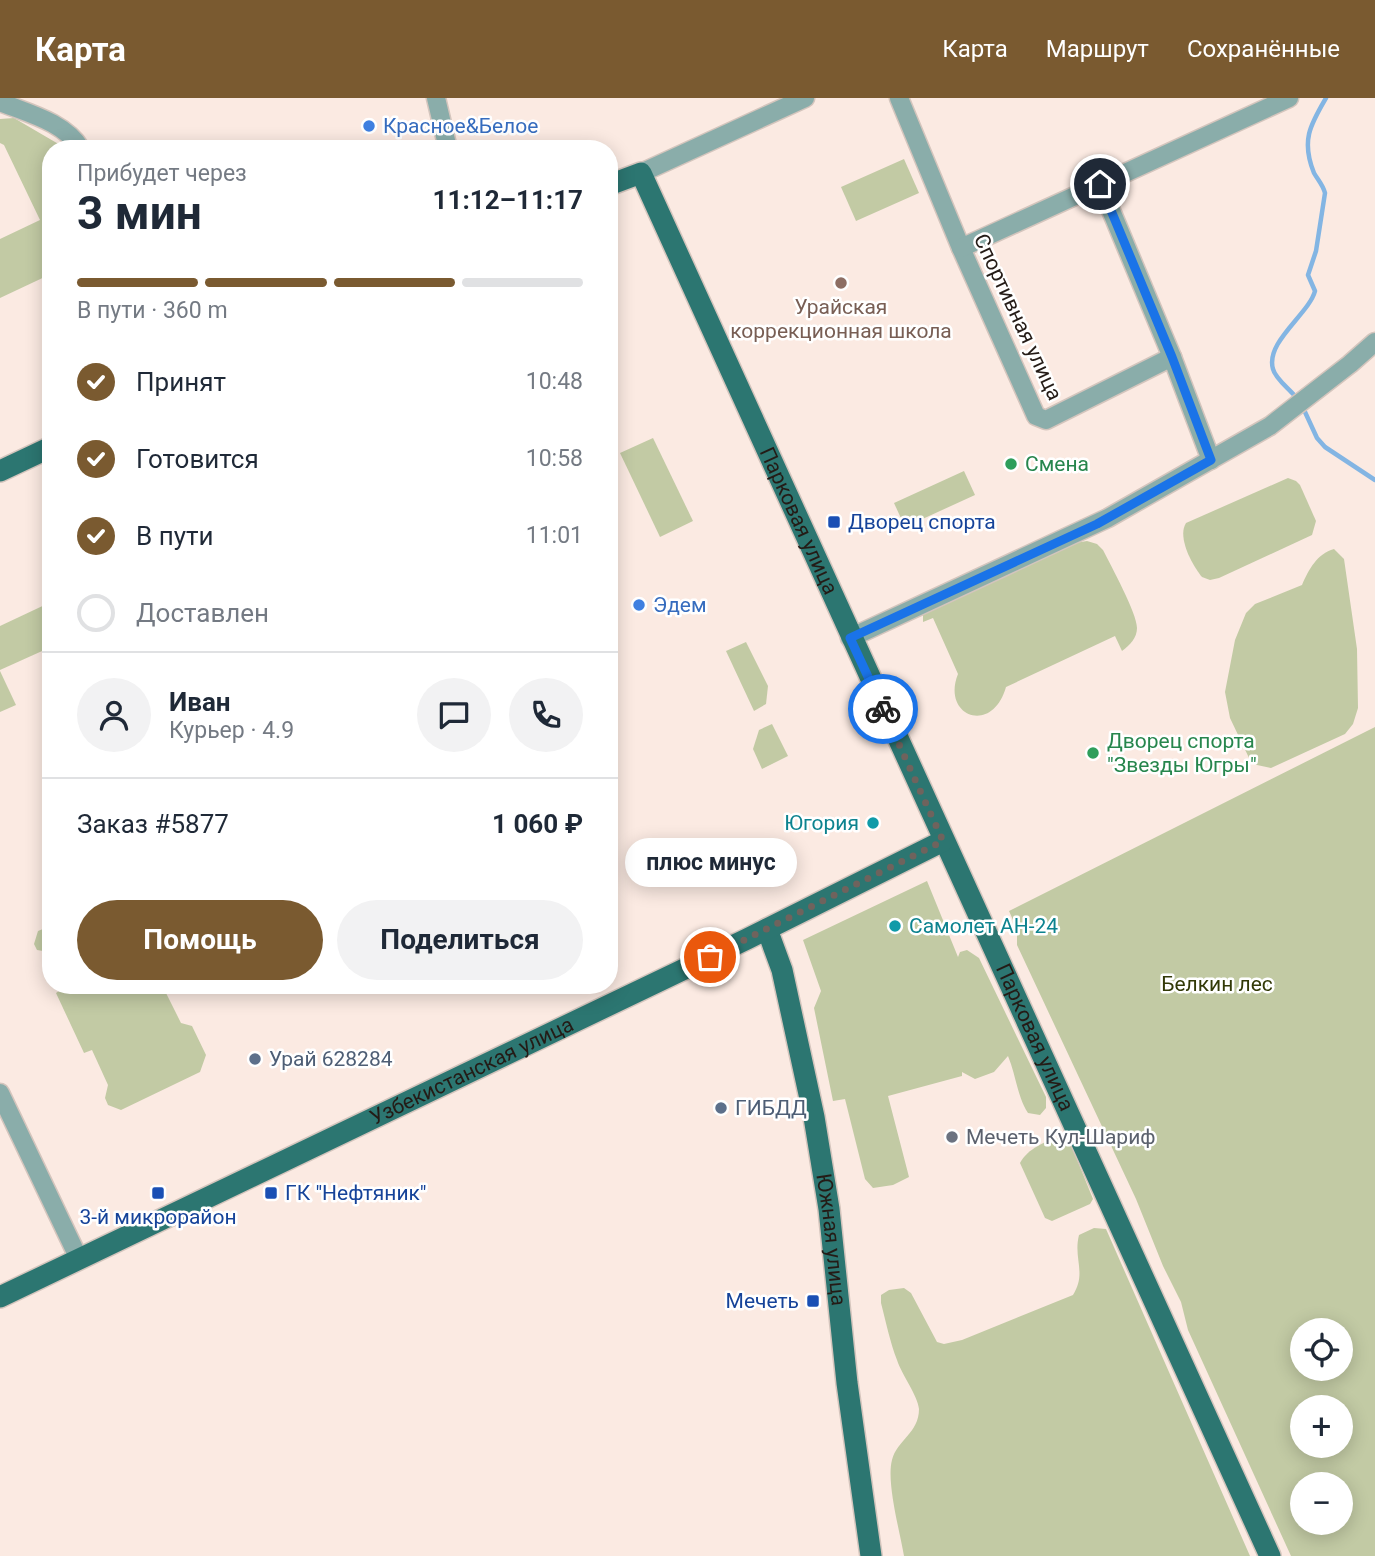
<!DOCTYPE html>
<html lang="ru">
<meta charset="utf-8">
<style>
:root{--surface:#fff;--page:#f2f2f3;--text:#1f2937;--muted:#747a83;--line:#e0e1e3;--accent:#7a5a30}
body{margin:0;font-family:Roboto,sans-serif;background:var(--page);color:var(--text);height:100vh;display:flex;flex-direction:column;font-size:26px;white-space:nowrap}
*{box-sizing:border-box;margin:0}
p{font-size:23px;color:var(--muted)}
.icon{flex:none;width:38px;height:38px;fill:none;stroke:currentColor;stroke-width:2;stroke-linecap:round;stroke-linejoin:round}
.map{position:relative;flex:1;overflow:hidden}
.details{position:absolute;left:42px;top:42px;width:576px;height:854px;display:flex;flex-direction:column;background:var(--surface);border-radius:28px;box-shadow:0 4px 18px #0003}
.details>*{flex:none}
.fabs{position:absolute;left:1290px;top:1220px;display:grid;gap:14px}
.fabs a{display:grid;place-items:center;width:63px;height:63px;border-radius:50%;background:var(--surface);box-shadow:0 4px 18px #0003;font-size:35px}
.pin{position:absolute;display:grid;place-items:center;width:60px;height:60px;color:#fff;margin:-30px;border:4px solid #fff;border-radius:50%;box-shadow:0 2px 7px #0007}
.courier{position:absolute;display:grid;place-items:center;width:70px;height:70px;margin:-35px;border:5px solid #1a73e8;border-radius:50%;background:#fff;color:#222;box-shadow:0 2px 9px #0007}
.bubble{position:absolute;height:49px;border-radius:24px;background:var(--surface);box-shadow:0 4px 18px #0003;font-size:23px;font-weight:700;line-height:49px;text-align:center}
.head em{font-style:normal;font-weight:700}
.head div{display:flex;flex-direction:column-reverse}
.head{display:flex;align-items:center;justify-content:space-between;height:119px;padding:0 35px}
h1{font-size:46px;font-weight:700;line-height:52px}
.bar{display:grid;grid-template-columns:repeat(4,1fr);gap:10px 7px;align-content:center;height:84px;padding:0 35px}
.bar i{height:9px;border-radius:5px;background:var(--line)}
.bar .current{background:var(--accent)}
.bar p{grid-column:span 4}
.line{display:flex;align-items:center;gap:18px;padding:0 35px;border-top:2px solid var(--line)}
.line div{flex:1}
.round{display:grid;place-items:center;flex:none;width:74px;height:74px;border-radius:37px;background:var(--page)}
ol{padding:0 35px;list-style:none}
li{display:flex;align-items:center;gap:21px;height:77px}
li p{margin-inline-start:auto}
li .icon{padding:7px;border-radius:50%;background:var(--accent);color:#fff;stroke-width:4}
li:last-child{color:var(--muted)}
li i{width:38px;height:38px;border:4px solid var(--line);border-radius:50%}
.primary-button{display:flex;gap:14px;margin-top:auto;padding:14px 35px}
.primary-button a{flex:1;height:80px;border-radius:42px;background:var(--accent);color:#fff;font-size:28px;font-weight:700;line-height:80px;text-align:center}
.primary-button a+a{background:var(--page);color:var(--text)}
header{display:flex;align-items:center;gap:42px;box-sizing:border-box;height:98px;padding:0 35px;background:var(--accent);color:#fff}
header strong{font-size:33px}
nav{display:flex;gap:38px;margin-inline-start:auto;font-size:24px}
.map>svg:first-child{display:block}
.green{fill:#c2caa4;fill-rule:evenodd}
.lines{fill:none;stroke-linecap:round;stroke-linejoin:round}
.stream{stroke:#83b5e3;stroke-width:4.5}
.minor-casing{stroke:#d4c5bd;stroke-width:21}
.major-casing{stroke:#d4c5bd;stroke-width:24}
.minor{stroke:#8aadaa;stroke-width:18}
.major{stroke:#2c7671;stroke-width:21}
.done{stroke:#6f635d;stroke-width:7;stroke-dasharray:0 12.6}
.route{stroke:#1a73e8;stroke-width:9}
.shop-dot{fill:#3f7fe0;stroke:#fff;stroke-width:2.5}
.education-dot{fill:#8d6e63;stroke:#fff;stroke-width:2.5}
.leisure-dot{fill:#2e9e5b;stroke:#fff;stroke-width:2.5}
.transit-dot{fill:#1a4fb4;stroke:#fff;stroke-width:2.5}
.culture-dot{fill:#0f9aa8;stroke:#fff;stroke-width:2.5}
.service-dot{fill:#5c6f8a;stroke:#fff;stroke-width:2.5}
.worship-dot{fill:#6b7280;stroke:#fff;stroke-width:2.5}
.labels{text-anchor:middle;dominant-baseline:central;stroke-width:5;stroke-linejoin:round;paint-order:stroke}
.shop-label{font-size:21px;fill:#366cbe;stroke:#fff;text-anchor:start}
.education-label{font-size:21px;fill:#785e54;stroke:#fff}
.street-label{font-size:21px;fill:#241b16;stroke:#fff}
.leisure-label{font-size:21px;fill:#27864d;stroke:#fff;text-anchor:start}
.transit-label{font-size:21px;fill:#164399;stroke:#fff;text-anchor:start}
.culture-label{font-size:21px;fill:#0d838f;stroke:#fff;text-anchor:end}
.park-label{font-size:21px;fill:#323907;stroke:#fff}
.service-label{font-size:21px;fill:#4e5e75;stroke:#fff;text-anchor:start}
.worship-label{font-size:21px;fill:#5b616d;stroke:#fff;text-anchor:start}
</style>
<header>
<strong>Карта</strong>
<nav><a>Карта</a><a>Маршрут</a><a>Сохранённые</a></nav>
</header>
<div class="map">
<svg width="1375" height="1458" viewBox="0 0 1375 1458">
<rect width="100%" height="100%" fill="#fbeae2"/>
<g class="green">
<polygon points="14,20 67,51 51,51 51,176 0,200 0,141 40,122 4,47 0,45 0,21"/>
<polygon points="904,61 919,95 856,123 841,89"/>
<polygon points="653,340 693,423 660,439 620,355"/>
<polygon points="964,373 975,397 905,429 894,405"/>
<path d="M1288 380 1296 383 1300 387 1316 423 1312 437 1219 480 1210 482 1202 479C1192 467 1177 439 1186 425Z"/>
<path d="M1087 443 1097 446 1103 452C1111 468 1137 515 1137 530 1137 540 1130 547 1122 553L1115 538 1006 589C992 638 941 618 958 576L933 520 923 524V517L926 513 1075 445Z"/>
<path d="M1334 451 1344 461 1357 551 1358 610 1353 626 1345 636 1271 670 1257 667 1250 662 1230 620 1225 594 1235 542 1246 515 1255 506 1302 487C1309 471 1317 456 1334 451Z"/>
<polygon points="51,504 51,549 0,572 0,528"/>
<polygon points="746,544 768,588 766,606 754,613 726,553"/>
<polygon points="0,573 16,607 0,614"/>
<polygon points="772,626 788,658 762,671 753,651 759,632"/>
<path d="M1375 629V1458H1291L1188 1232 1181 1204 1163 1168 1136 1101 1017 847V831L1009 813ZM1302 1232H1340V1270H1302ZM1302 1309H1340V1348H1302ZM1302 1386H1340V1424H1302Z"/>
<path d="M927 783 958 859 960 854 967 852 979 860 1046 999V1010L1040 1017 1028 1015C1017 998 1016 977 1008 958L994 974 975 981 962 974V978L888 998 909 1079 893 1087 873 1090 865 1081 845 1001 833 1003 814 910 821 893 803 842Z"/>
<polygon points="43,831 51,836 51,868 43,853 37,852 34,846 38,833"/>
<polygon points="61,887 163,889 181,925 192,928 206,957 200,974 121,1012 108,1007 105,1000 108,987 92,952 84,955 56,895 62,891"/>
<path d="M1062 1039 1070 1044 1093 1101 1090 1106 1052 1123 1045 1120 1020 1065C1027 1051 1047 1042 1062 1039Z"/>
<path d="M1094 1130 1106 1131 1250 1458H904C900 1434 886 1384 892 1362 897 1342 919 1335 919 1311 918 1298 902 1277 897 1262 890 1244 886 1224 881 1205V1197L889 1192 904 1190 911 1195 937 1244 944 1246 962 1242 1073 1197C1087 1175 1073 1161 1079 1137Z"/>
</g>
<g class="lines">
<g class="stream">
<path d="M1294 297C1288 290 1275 280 1273 271 1265 244 1309 216 1315 193L1308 177 1316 153 1325 95C1323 87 1318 82 1314 75 1301 43 1310 27 1326 0"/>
<polyline points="1305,314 1317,340 1325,349 1375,382"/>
</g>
<g class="minor-casing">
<g id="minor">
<polyline points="436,0 448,51"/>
<polyline points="899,0 961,150 1036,318 1046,322 1172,259"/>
<path d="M0 4C27 15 65 24 81 51"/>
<polyline points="641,75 805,0"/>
<polyline points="1100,86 1172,259 1211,362"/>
<polyline points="961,150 1289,0"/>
<polyline points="850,540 1108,420 1270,328 1350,266 1375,244"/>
<polyline points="0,995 79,1161"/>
</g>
</g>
<g class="major-casing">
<g id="major">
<path id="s1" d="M609 87 641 75C849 537 1063 996 1270 1458"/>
<polyline points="0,373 51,349"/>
<path id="s2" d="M767 831 782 872 814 1019 829 1111 847 1285 871 1458"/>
<path id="s3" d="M0 1199 747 841 943 743"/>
</g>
</g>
<use href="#minor" class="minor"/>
<use href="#major" class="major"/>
</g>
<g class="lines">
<polyline class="done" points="710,859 943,743 883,611"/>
<polyline class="route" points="883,611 850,540 1097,426 1211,362 1172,259 1100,86"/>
</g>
<g class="shop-dot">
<circle cx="369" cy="28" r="7"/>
<circle cx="639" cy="507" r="7"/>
</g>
<circle class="education-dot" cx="841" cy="185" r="7"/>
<g class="leisure-dot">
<circle cx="1011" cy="366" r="7"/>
<circle cx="1093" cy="655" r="7"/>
</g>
<g class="transit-dot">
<rect x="827" y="417" width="14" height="14" rx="3.5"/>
<rect x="151" y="1088" width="14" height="14" rx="3.5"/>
<rect x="264" y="1088" width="14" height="14" rx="3.5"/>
<rect x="806" y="1196" width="14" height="14" rx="3.5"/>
</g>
<g class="culture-dot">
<circle cx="873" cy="725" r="7"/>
<circle cx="895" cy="828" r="7"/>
</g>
<g class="service-dot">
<circle cx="255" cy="961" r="7"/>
<circle cx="721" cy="1010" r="7"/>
</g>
<circle class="worship-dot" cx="952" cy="1039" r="7"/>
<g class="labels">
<g class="shop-label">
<text x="383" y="28">Красное&amp;Белое</text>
<text x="653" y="507">Эдем</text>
</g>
<g class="education-label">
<text x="841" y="209">Урайская<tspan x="841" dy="24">коррекционная школа</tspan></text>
</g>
<g class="street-label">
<text transform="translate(1018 219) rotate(65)">Спортивная улица</text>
<text stroke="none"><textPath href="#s1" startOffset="416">Парковая улица</textPath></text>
<text stroke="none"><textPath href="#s1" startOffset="984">Парковая улица</textPath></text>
<text stroke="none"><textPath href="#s3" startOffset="523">Узбекистанская улица</textPath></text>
<text stroke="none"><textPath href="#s2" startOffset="318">Южная улица</textPath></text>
</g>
<g class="leisure-label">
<text x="1025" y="366">Смена</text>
<text x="1107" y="643">Дворец спорта<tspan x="1107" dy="24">"Звезды Югры"</tspan></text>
</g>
<g class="transit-label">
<text x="848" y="424">Дворец спорта</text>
<text x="285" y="1095">ГК "Нефтяник"</text>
<text x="158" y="1119" text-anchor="middle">3-й микрорайон</text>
<text x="799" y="1203" text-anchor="end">Мечеть</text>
</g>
<g class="culture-label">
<text x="859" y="725">Югория</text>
<text x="909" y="828" text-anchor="start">Самолет АН-24</text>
</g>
<g class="park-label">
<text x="1217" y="886">Белкин лес</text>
</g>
<g class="service-label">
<text x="269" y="961">Урай 628284</text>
<text x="735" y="1010">ГИБДД</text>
</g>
<g class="worship-label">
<text x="966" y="1039">Мечеть Кул-Шариф</text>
</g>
</g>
</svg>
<div class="fabs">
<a><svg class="icon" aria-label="locate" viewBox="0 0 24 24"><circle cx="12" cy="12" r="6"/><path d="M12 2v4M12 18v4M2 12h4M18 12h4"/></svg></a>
<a>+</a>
<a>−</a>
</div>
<div class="pin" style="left:710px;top:859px;background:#ea580c"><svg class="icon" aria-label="bag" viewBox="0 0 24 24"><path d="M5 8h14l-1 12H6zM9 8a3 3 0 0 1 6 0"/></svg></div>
<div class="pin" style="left:1100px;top:86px;background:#1f2937"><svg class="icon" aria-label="home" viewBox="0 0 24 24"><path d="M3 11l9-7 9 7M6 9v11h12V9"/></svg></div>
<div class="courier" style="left:883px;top:611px"><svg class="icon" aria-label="bike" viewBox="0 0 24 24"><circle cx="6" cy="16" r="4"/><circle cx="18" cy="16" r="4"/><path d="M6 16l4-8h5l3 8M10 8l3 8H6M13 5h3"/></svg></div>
<div class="bubble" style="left:625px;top:740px;width:172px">плюс минус</div>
<section class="details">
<div class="head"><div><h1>3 мин</h1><p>Прибудет через</p></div><em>11:12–11:17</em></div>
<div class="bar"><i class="current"></i><i class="current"></i><i class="current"></i><i></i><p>В пути · 360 m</p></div>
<ol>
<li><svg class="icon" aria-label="check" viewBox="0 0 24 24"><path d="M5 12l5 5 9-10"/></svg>Принят<p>10:48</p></li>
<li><svg class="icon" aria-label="check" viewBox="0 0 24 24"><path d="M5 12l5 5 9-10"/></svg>Готовится<p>10:58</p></li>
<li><svg class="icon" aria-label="check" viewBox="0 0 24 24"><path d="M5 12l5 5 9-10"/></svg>В пути<p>11:01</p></li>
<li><i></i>Доставлен</li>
</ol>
<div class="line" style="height:126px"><a class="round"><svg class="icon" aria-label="person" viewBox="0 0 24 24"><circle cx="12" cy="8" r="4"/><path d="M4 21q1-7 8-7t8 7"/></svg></a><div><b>Иван</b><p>Курьер · 4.9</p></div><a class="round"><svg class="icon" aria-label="chat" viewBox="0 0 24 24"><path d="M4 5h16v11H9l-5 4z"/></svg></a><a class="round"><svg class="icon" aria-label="phone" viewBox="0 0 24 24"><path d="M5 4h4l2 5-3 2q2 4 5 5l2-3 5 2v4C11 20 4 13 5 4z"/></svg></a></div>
<div class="line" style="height:91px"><div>Заказ #5877</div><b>1 060 ₽</b></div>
<div class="primary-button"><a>Помощь</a><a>Поделиться</a></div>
</section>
</div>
